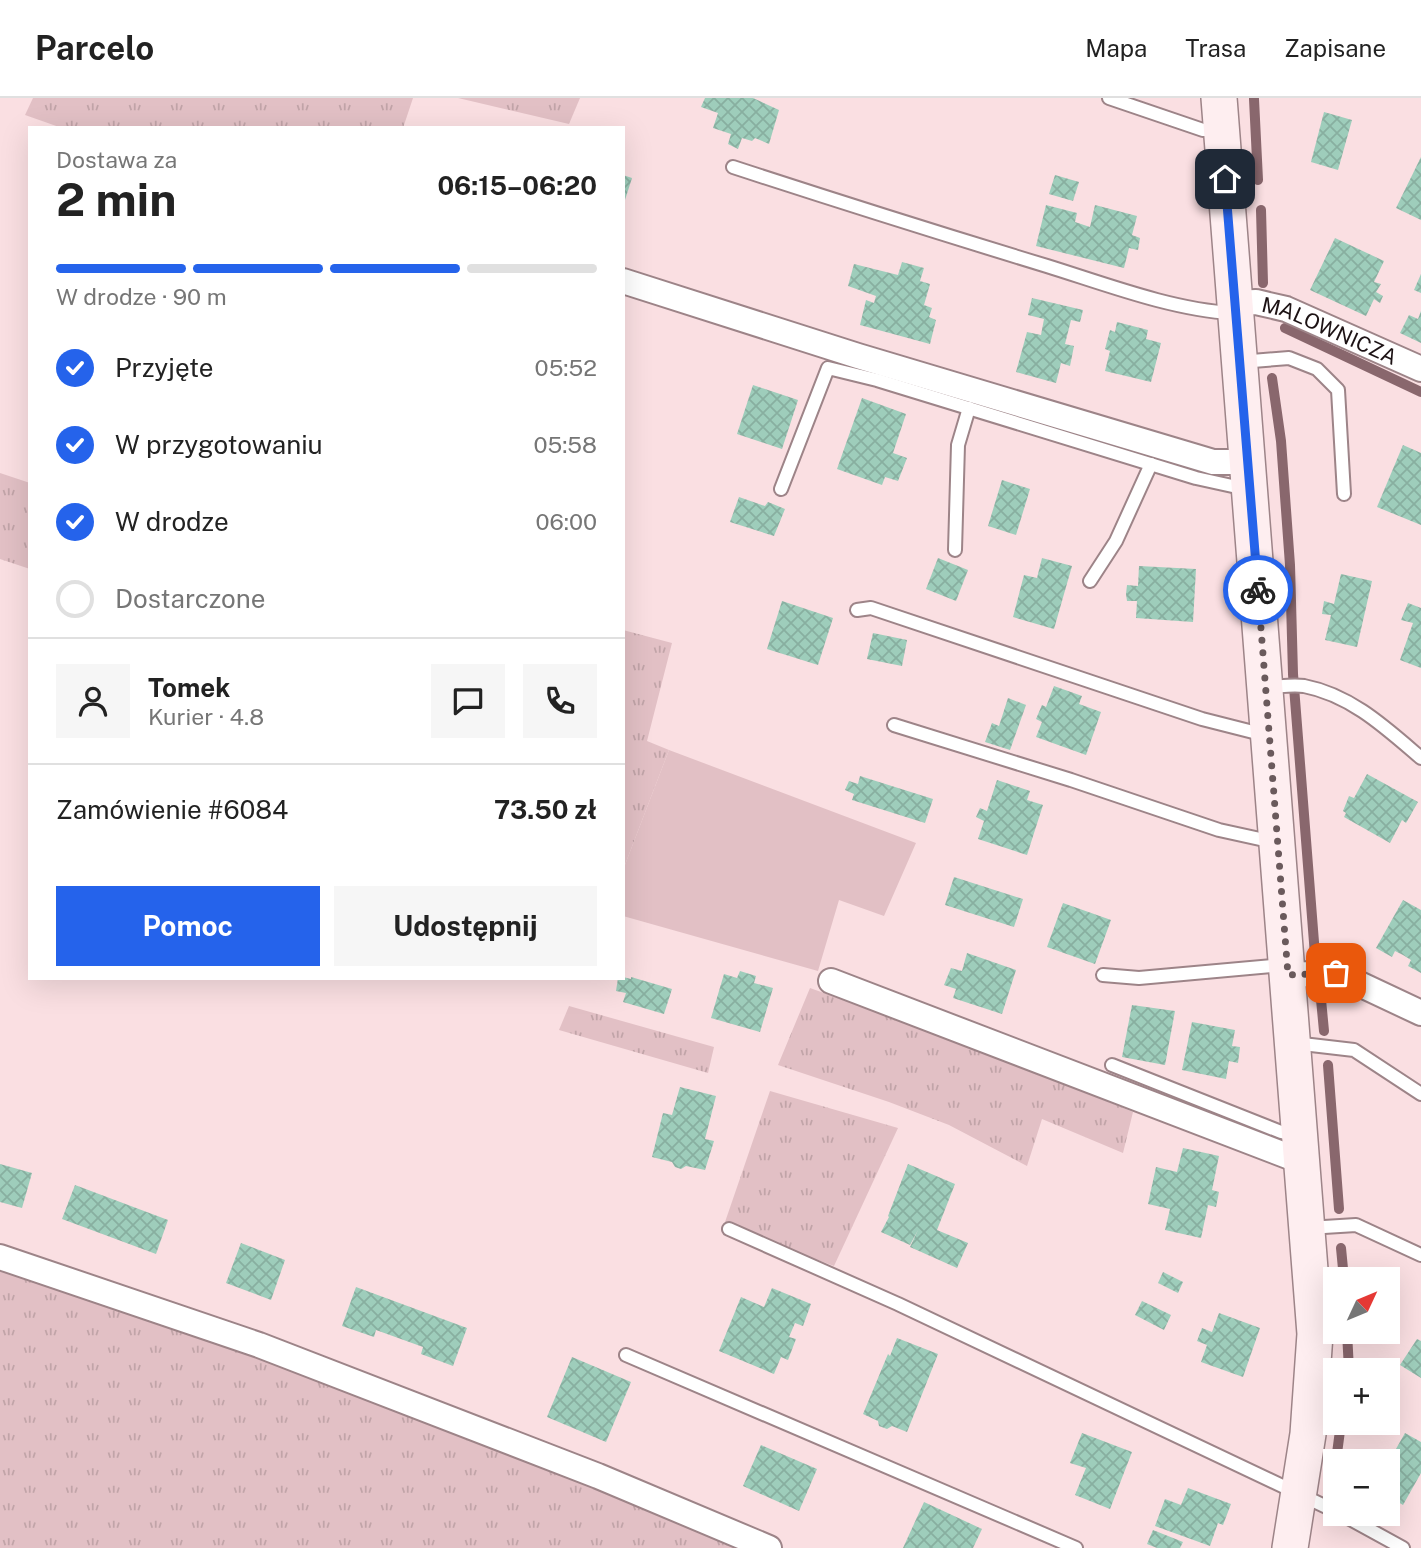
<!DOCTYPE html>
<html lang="pl">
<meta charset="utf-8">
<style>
:root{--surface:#fff;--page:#f6f6f6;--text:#222;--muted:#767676;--line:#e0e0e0;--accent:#2563eb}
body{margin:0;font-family:"Public Sans",sans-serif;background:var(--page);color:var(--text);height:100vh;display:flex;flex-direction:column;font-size:26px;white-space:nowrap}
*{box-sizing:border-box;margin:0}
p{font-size:23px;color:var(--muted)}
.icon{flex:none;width:38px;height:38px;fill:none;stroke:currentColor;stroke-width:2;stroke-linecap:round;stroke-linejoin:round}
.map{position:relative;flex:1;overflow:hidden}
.drawer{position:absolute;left:28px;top:28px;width:597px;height:854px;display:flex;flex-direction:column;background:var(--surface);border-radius:0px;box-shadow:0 7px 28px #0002}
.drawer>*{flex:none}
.needle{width:46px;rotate:46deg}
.buttons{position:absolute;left:1323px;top:1169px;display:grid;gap:14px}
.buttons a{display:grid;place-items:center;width:77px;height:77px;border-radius:0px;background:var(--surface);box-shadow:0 7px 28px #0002;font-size:35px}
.pin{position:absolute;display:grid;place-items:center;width:60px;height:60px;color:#fff;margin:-30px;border-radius:14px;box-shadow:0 4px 10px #0006}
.courier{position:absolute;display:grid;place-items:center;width:70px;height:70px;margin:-35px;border:5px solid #2563eb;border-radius:50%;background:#fff;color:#222;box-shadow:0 2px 9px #0007}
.headline em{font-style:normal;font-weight:700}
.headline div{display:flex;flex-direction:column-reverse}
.headline{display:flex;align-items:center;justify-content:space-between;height:119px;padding:0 28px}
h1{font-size:46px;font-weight:700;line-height:52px}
.bar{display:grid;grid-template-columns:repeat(4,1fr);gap:10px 7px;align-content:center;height:84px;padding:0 28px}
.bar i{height:9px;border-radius:5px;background:var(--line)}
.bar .current{background:var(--accent)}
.bar p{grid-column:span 4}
.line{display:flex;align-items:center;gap:18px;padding:0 28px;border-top:2px solid var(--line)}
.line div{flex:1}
.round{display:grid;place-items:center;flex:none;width:74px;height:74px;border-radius:0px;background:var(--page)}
ol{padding:0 28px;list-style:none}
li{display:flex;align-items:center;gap:21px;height:77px}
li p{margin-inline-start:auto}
li .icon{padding:7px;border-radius:50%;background:var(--accent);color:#fff;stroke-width:4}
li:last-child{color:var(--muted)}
li i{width:38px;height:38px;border:4px solid var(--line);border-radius:50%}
.primary-button{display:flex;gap:14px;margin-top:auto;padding:14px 28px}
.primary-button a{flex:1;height:80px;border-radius:0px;background:var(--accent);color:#fff;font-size:28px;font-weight:700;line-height:80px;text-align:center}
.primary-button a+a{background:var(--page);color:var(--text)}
header{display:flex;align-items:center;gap:42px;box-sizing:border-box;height:98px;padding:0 35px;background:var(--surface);border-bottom:2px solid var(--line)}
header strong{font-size:33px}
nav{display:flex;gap:38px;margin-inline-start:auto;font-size:24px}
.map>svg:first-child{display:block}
.grass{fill:url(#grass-tufts)}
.garden{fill:#e2c0c5}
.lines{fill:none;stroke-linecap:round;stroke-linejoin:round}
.stream{stroke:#89676d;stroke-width:10}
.building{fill:url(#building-cross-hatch)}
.lane-casing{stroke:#9d8488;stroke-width:16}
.street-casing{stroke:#9d8488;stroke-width:28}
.secondary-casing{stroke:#9d8488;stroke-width:38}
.lane{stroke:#fff;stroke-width:12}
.street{stroke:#fff;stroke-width:24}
.secondary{stroke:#feeef0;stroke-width:35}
.done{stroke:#6a5a5c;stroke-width:7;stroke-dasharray:0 12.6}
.route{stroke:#2563eb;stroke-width:9}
.labels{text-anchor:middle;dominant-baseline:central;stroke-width:7;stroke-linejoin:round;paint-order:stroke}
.street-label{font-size:21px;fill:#1c1214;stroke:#fadfe2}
</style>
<header>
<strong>Parcelo</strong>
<nav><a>Mapa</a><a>Trasa</a><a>Zapisane</a></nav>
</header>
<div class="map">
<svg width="1421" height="1450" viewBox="0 0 1421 1450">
<defs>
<pattern id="grass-tufts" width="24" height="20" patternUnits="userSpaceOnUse" patternTransform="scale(1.75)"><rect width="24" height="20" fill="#e2c0c5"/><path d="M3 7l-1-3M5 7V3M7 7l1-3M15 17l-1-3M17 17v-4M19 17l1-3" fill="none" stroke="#c1a4a8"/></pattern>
<pattern id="building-cross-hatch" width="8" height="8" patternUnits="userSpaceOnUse" patternTransform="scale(1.75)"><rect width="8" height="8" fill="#9ecdbb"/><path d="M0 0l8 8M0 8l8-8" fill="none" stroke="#88afa0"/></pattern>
</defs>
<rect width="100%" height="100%" fill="#fadfe2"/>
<g class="grass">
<polygon points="33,0 413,0 403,30 62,30 25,17"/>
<polygon points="458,0 580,0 569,26"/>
<polygon points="0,375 30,385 30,471 0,461"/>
<polygon points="623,532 672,545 647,643 669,652 623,772"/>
<polygon points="810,890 988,954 1133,1014 1123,1055 1042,1021 1027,1068 949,1027 889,1004 778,967"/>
<polygon points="569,908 714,949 708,975 559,932"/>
<polygon points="770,993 898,1030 834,1168 724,1127"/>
<polygon points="0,1172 125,1210 402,1309 748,1450 0,1450"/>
</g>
<polygon class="garden" points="669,652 916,745 884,818 839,802 818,873 623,818 623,772"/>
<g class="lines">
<g class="stream">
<polyline points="1254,1 1258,82"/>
<polyline points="1261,112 1263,185"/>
<polyline points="1285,230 1421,294"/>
<polyline points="1272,280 1281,343 1290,467 1293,576 1315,857"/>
<polyline points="1320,891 1324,933"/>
<polyline points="1328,967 1339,1111"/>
<polyline points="1341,1150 1344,1181"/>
<polyline points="1347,1234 1349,1272"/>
<polyline points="1336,1363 1341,1325"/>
<polyline points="1333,1386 1335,1370"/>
</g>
</g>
<g class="building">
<polygon points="705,0 753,0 779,12 769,46 755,40 752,43 742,40 738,51 728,46 731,36 713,30 718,15 701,9"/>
<polygon points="1324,14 1352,22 1338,72 1311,64"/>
<polygon points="1421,59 1421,122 1396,110"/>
<polygon points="623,77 632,80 624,105 623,105"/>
<polygon points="1055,77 1079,84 1073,103 1049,96"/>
<polygon points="1046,107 1077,115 1075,124 1090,129 1095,107 1137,118 1132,137 1140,140 1138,152 1129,150 1124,170 1036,148"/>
<polygon points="1335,140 1384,163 1374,184 1381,186 1376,194 1383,198 1380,205 1374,201 1366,218 1310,192"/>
<polygon points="902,164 924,170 920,183 930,186 924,207 932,210 929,219 936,222 930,246 860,227 866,202 874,205 876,198 848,188 854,166 898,177"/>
<polygon points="1421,176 1421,195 1414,192"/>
<polygon points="1032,200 1083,212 1080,224 1071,222 1065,246 1074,248 1070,268 1061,265 1056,285 1016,274 1027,234 1041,237 1044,221 1028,217"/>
<polygon points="1421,213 1421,245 1400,235 1409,217 1418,221"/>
<polygon points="1117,224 1148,232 1146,241 1161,245 1151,284 1105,273 1110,253 1105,251 1110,232 1115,234"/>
<polygon points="753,287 798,302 782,351 737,336"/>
<polygon points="862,300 906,316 893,355 907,360 898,383 885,379 882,387 837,371"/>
<polygon points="1403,347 1421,355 1421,427 1377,409"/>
<polygon points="1002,382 1030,391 1016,437 988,428"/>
<polygon points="739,399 765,408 768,404 785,411 774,438 730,424"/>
<polygon points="938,460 968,472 956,503 926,491"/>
<polygon points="1042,460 1072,468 1054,531 1013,519 1024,477 1037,480"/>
<polygon points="1139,468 1196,471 1193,524 1136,520 1137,503 1127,503 1126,496 1127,487 1138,488"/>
<polygon points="1341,476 1372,483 1357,549 1325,542 1331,517 1322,516 1324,503 1334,506"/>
<polygon points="782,503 833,520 818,567 767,551"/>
<polygon points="1408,505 1421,510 1421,570 1400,562 1413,525 1401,522"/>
<polygon points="873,535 907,542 902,568 867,561"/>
<polygon points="1054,588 1082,598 1079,606 1101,614 1086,657 1036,639 1042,624 1036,621 1042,607 1046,609"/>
<polygon points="1008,600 1026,607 1010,652 985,644 992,625 999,628"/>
<polygon points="1367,676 1418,704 1406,725 1402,722 1390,745 1344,719 1346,715 1343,713 1349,698 1354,700"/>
<polygon points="860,678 933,701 925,725 852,702 854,696 845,692 849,683 858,686"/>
<polygon points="997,682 1030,693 1027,702 1043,707 1027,757 978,741 984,723 976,719 980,710 987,713"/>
<polygon points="954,779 1023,801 1014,829 945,807"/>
<polygon points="1403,802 1421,812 1421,875 1408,868 1411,862 1403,857 1395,853 1392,859 1376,850"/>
<polygon points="1063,805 1111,822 1095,866 1047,849"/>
<polygon points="967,855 1016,872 1002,916 953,900 956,891 944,887 951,870 962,873"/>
<polygon points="740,873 756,878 754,885 773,890 760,934 711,920 724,876 737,880"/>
<polygon points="623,879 631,881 631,879 672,891 664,916 623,904 626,895 616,893 618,880"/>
<polygon points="1132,907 1175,913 1165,967 1122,959"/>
<polygon points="1192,924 1235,932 1232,948 1240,949 1238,965 1229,963 1226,981 1182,972"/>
<polygon points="680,989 716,998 705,1041 714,1043 705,1072 686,1068 681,1071 675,1069 672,1064 652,1059 663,1015 672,1017"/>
<polygon points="1183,1050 1219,1058 1212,1092 1219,1094 1216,1109 1208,1107 1201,1140 1165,1132 1170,1111 1148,1106 1156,1069 1177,1074"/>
<polygon points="0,1066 32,1075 22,1110 0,1104"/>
<polygon points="908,1066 955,1086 937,1132 968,1145 957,1170 910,1149 918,1132 910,1147 881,1134 889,1119 888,1118"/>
<polygon points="75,1087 168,1122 156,1156 62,1121"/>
<polygon points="241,1145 285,1162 271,1202 226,1185"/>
<polygon points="1163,1174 1183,1184 1178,1195 1158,1185"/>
<polygon points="356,1189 467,1230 453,1268 421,1256 423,1249 376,1232 374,1239 342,1228"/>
<polygon points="772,1190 811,1206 803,1228 795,1225 789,1239 796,1241 788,1262 781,1259 774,1276 719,1253 741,1199 764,1209"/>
<polygon points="1142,1203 1171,1217 1164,1232 1135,1217"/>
<polygon points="1219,1215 1260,1230 1243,1279 1201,1264 1207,1247 1197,1243 1202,1230 1212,1234"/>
<polygon points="897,1240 938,1256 907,1334 892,1328 887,1331 879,1328 878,1323 863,1316 888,1256 890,1258"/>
<polygon points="1417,1241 1421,1243 1421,1280 1400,1267"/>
<polygon points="572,1259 631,1284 606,1344 547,1319"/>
<polygon points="1082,1335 1132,1354 1110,1411 1075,1397 1086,1370 1070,1365"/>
<polygon points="1405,1335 1421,1344 1421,1375 1403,1407 1388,1398 1388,1363 1378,1363 1385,1353 1392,1358"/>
<polygon points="761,1347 817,1371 799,1413 743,1388"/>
<polygon points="1188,1390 1231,1406 1223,1427 1218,1425 1210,1448 1155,1428 1165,1401 1181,1407"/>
<polygon points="924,1404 982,1431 973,1450 903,1450"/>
<polygon points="1153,1432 1183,1444 1180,1450 1157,1450 1147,1446"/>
</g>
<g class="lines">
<g class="lane-casing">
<g id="lane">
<polyline points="1109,0 1203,32 1219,32"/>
<path d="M733 69C837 103 942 136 1047 168 1105 186 1173 212 1232 215"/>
<polyline points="1240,264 1289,260 1317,271 1338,292 1344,396"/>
<polyline points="781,391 828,270 877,282 1196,380 1246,391"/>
<polyline points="955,452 958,347 969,310"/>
<polyline points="1090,483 1116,443 1151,366"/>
<polyline points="857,512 871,510 1202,621 1265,637"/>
<path d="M1265 589C1278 589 1292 586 1304 588 1351 597 1386 630 1421 660"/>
<polyline points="894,627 1071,682 1219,732 1274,744"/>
<polyline points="1103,877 1139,880 1284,867"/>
<polyline points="1294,945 1354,952 1421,996"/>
<polyline points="1112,967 1281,1034 1298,1038"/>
<polyline points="1308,1130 1356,1127 1421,1157"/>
<polyline points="729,1131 898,1206 1335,1413"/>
<polyline points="626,1257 1076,1450"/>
<polyline points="1341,1416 1403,1450"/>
</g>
</g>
<g class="street-casing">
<g id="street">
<polyline points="623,183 858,258 1213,364 1247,364"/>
<path id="s1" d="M1235 205 1256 204 1286 211 1421 271"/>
<polyline points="1288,877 1336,875 1421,915"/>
<polyline points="831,883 1303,1064"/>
<polyline points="0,1159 259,1247 598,1378 769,1450"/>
</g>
</g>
<g class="secondary-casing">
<polyline id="secondary" points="1219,0 1315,1236 1308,1336 1290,1450"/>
</g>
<use href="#lane" class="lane"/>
<use href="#street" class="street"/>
<use href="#secondary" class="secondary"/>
</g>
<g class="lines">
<polyline class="done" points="1258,492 1288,877 1336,875"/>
<polyline class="route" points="1225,81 1258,492"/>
</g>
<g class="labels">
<g class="street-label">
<text stroke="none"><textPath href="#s1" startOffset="100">MALOWNICZA</textPath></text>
</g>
</g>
</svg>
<div class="buttons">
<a><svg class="needle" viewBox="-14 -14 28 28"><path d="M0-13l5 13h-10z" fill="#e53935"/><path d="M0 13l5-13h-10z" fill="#767676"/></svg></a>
<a>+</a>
<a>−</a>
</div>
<div class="pin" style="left:1336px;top:875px;background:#ea580c"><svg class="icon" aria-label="bag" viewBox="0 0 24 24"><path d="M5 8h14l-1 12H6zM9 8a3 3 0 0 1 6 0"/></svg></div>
<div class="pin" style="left:1225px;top:81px;background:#1f2937"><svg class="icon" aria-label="home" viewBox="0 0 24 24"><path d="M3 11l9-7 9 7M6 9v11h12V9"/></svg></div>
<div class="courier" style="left:1258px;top:492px"><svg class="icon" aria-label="bike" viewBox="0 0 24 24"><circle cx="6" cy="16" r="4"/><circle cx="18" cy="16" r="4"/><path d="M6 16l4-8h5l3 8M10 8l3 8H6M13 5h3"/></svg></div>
<section class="drawer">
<div class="headline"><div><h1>2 min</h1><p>Dostawa za</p></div><em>06:15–06:20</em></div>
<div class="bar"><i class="current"></i><i class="current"></i><i class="current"></i><i></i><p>W drodze · 90 m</p></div>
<ol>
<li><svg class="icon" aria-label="check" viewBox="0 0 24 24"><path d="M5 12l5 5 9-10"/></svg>Przyjęte<p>05:52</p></li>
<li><svg class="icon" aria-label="check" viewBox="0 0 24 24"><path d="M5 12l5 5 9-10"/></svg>W przygotowaniu<p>05:58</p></li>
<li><svg class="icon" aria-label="check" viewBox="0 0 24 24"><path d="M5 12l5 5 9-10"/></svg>W drodze<p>06:00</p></li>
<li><i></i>Dostarczone</li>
</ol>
<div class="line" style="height:126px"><a class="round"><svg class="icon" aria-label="person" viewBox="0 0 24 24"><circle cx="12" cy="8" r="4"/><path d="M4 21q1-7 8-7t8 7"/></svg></a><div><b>Tomek</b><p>Kurier · 4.8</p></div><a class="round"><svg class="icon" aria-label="chat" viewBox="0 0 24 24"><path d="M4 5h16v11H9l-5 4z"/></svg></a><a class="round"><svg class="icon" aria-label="phone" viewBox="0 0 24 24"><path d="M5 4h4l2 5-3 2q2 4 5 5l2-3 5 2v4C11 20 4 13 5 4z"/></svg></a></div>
<div class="line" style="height:91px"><div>Zamówienie #6084</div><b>73.50 zł</b></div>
<div class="primary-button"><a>Pomoc</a><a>Udostępnij</a></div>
</section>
</div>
